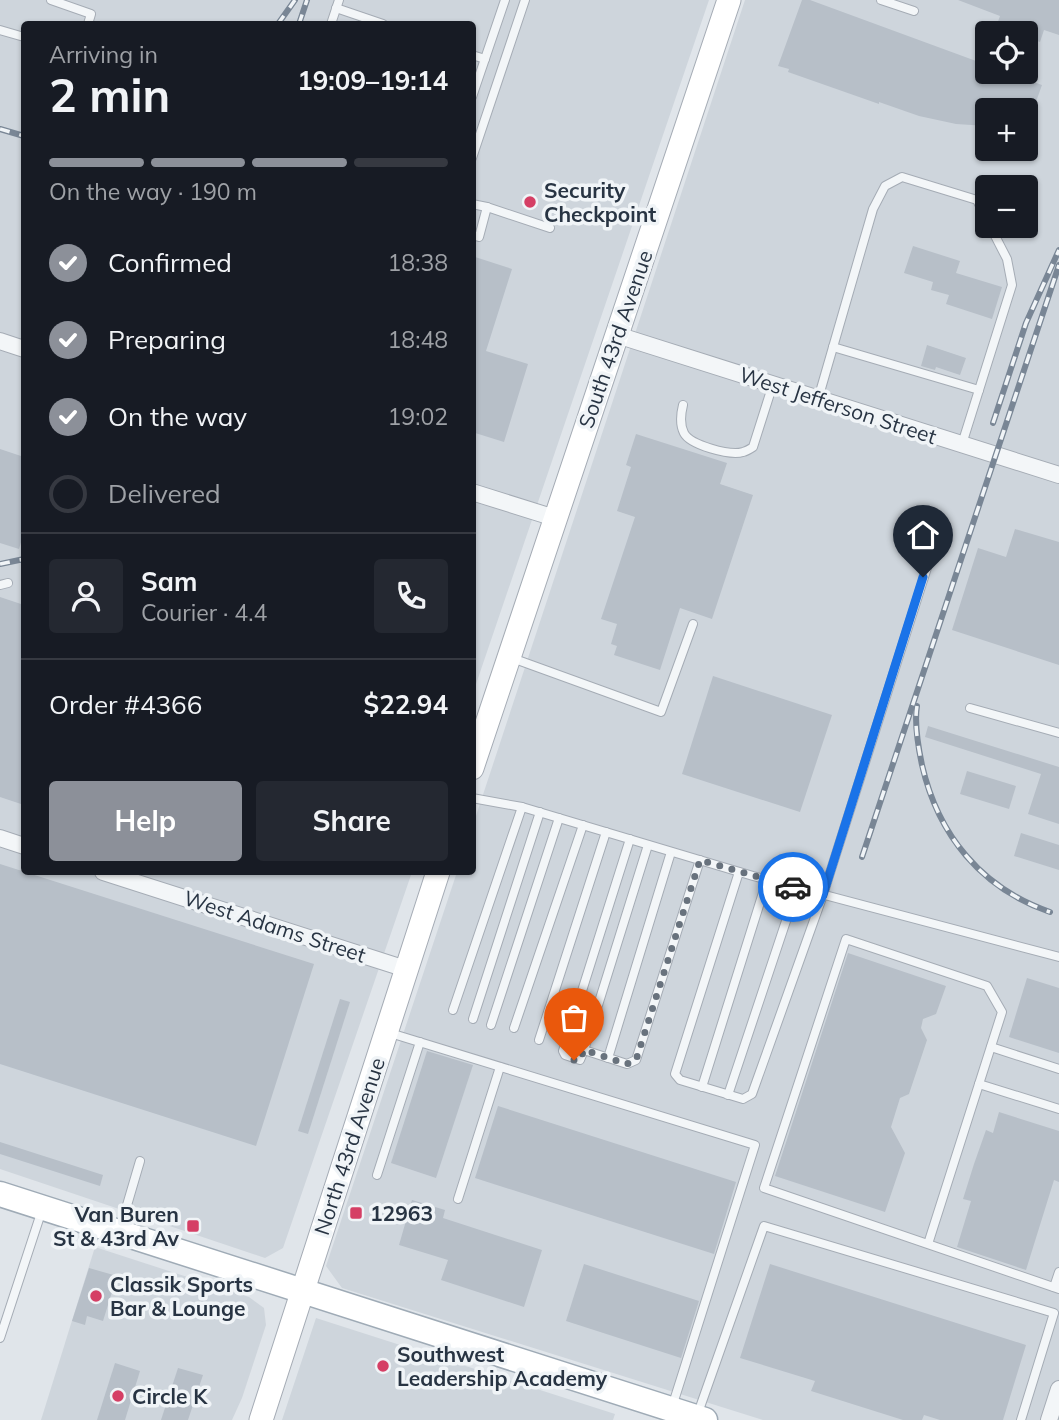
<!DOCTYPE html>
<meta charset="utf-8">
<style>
:root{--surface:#171b24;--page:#242831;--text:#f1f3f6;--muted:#9ea1a6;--line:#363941;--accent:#8c9099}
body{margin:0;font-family:Mulish,sans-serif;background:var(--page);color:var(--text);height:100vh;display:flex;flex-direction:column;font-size:26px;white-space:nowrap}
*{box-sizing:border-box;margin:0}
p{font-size:23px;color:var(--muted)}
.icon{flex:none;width:38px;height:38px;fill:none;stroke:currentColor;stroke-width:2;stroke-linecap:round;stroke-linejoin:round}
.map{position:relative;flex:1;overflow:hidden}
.drawer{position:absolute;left:21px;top:21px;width:455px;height:854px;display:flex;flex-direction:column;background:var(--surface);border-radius:7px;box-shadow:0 2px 5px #0004}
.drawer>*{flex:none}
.tools{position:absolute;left:975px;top:21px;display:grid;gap:14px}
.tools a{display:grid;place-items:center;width:63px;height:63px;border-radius:7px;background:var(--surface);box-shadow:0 2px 5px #0004;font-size:35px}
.pin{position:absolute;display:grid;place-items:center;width:60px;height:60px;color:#fff;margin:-72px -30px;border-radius:50% 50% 50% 0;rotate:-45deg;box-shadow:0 0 7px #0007}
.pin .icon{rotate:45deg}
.courier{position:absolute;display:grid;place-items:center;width:70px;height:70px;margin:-35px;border:5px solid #1a73e8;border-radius:50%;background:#fff;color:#222;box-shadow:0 2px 9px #0007}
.overview em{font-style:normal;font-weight:700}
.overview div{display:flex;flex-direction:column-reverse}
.overview{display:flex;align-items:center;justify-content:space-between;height:119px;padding:0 28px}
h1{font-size:46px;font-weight:700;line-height:52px}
.bar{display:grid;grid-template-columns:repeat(4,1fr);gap:10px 7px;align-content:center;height:84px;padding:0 28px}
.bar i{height:9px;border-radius:5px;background:var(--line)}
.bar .current{background:var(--accent)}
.bar p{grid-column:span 4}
.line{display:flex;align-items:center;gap:18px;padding:0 28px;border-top:2px solid var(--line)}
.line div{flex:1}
.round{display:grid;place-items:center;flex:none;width:74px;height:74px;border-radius:7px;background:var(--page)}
ol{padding:0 28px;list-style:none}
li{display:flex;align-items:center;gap:21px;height:77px}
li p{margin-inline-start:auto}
li .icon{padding:7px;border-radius:50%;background:var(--accent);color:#fff;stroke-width:4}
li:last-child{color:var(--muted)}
li i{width:38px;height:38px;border:4px solid var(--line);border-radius:50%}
.action{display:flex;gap:14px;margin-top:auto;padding:14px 28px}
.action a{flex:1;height:80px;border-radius:7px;background:var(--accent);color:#fff;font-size:28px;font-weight:700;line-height:80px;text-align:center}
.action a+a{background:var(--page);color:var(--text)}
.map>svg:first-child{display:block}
.built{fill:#ced5dc;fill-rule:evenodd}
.building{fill:#b7bfc8}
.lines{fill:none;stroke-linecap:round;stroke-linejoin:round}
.service-casing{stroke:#a5acb5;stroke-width:10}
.minor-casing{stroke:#a5acb5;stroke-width:18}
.secondary-casing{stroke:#a5acb5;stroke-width:25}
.primary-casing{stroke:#9fabb6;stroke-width:27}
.service{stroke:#f3f6f8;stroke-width:8}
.minor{stroke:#f3f6f8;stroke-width:16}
.secondary{stroke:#fff;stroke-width:23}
.primary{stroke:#fff;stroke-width:24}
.rail-casing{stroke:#798695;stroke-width:6}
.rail{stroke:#f0f4f7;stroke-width:3.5;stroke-dasharray:10;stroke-linecap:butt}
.done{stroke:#68727d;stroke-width:7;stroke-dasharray:0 12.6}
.route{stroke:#1a73e8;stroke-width:9}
.poi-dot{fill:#d53f65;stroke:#f0f4f7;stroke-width:2.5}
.labels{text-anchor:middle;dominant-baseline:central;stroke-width:7;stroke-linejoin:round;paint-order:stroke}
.poi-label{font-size:21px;font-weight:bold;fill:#283443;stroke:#f0f4f7;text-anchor:start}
.street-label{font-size:21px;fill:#283443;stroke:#f0f4f7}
</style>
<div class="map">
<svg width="1059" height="1420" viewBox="0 0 1059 1420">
<rect width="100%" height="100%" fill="#e0e5ea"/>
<g class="built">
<polygon points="0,0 709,0 473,693 472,24 24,24 24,872 412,872 283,1248 265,1258 0,1169"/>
<path d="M745 0H1059V1420H763L342 1288 326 1266 457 872H472L473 825ZM987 33H1026V72H987ZM987 110H1026V149H987ZM987 187H1026V226H987Z"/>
<polygon points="95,1247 249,1297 264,1308 266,1325 242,1398 232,1420 41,1420"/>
<polygon points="316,1318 615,1414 613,1420 282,1420"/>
</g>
<g class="building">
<polygon points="802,0 810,0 987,65 987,72 1005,72 1042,85 1033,110 987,110 987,126 956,124 919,116 879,102 879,104 788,72 789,69 778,66"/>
<polygon points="958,0 1059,0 1059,35 1044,30 1040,42 1026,37 1026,33 1015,33 996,27 1000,16"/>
<polygon points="913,246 960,261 956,273 1002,287 992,319 946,304 949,295 931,290 933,282 904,273"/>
<polygon points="472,256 512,269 486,351 528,364 504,442 472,432"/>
<polygon points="927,345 966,358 960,375 936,367 935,370 921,366"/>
<polygon points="636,434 727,463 720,484 753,495 712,619 680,608 660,670 614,655 617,646 611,644 617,624 601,619 635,517 617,511 631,467 626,465"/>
<polygon points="0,449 24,457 24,532 19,549 0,543"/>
<polygon points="1015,529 1059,542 1059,665 952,630 978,548 1006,557"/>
<polygon points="0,597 24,605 24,805 0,797"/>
<polygon points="713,676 832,715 800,812 682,774"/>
<polygon points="928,726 1059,767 1059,824 1028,814 1041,774 925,737"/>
<polygon points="967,771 1016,786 1009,809 960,794"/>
<polygon points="1021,833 1059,845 1059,870 1014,856"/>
<polygon points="0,864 314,964 256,1146 0,1064"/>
<polygon points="848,953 946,986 936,1014 923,1019 921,1028 927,1040 909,1094 900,1098 891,1127 905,1153 885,1212 775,1176"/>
<polygon points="1027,978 1059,988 1059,1053 1009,1037"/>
<polygon points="340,999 350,1002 308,1134 298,1131"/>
<polygon points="427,1051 473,1065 436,1178 391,1163"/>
<polygon points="498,1106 736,1182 714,1254 475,1178"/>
<polygon points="999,1112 1059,1131 1059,1182 1054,1180 1026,1270 957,1247 971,1201 963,1199 974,1164 986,1130 993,1133"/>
<polygon points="0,1142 103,1175 100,1186 0,1154"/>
<polygon points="412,1200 445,1210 443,1218 542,1250 524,1307 441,1280 448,1260 399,1245"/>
<polygon points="584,1264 699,1301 681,1358 566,1321"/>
<polygon points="770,1264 1026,1345 1003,1420 940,1420 924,1415 922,1420 903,1420 811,1391 815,1381 740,1358"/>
<polygon points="89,1268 117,1276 103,1321 87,1316 85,1325 72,1321"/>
<polygon points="115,1363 140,1371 125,1420 97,1420"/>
<polygon points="178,1368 203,1375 188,1420 161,1420"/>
</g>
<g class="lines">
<g class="service-casing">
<g id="service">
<polyline points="51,0 91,14 88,24"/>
<polyline points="881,0 914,11"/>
<polyline points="336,8 383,24"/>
<polyline points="331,24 339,0"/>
<polyline points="0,30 24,37"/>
<polyline points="472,55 485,59"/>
<polyline points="472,97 505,0"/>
<polyline points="472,158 525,0"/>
<polyline points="472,204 487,207"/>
<polyline points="472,235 479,237 487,207 550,228"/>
<polyline points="833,347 979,390"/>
<polyline points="818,399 873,209 885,186 902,177 977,200 987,220"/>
<path d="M683 405C681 413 680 425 684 433 690 445 730 456 743 452 747 451 750 449 753 447L773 384"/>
<polyline points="962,444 1012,285 1007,259 990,226"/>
<polyline points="0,585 8,583"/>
<polyline points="512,658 661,712 693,624"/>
<polyline points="970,708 1059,733"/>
<polyline points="472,798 522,807 753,876 1059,957"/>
<polyline points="630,839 563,1051 565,1055 580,1060 584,1050 627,1064 636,1060 700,860"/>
<polyline points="739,872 675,1074 680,1080 743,1099 752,1094 823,895 939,530"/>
<polyline points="453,1010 522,807"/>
<polyline points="473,1019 540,812"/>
<polyline points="491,1025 559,818"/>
<polyline points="514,1028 583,825"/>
<polyline points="390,1033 755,1145 672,1407"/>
<polyline points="539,1040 606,832"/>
<polyline points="991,1047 1059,1069"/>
<polyline points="584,1050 648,845"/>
<polyline points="608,1058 671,852"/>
<polyline points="979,1084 1059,1109"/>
<polyline points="702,1087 767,880"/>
<polyline points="728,1095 797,888"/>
<polyline points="377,1175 420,1042"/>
<polyline points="458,1199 500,1067"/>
<polyline points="120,1229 140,1161"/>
<polyline points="928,1244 1002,1012 987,986 846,939 764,1188 1059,1289"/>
<polyline points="1054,1287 1059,1272"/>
<polyline points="0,1338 42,1210"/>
<polyline points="698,1413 764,1226 1054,1313 1021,1420"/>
</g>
</g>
<g class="minor-casing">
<g id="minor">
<polyline points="617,335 1059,475"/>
<polyline points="0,341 24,349"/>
<polyline points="472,492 555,518"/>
<polyline points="0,838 24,846"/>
<polyline points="103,872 406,969"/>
<polyline points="1049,1420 1059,1389"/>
</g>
</g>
<g class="secondary-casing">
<g id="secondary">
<polyline points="472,768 729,0"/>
<polyline points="261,1420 438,872"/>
</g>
</g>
<g class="primary-casing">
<polyline id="primary" points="0,1194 705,1420"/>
</g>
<use href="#service" class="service"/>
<use href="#minor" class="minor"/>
<use href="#secondary" class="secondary"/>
<use href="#primary" class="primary"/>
<g class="rail-casing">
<g id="rail">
<polyline points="278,24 295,0"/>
<polyline points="299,24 307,0"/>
<polyline points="0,129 24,136"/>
<polyline points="993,423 1026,323 1059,250"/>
<polyline points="0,564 24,559"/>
<path d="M917 706C914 724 918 746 922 765 938 835 981 888 1050 912"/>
<polyline points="862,857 1059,265"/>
</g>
</g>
<use href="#rail" class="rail"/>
</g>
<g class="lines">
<polyline class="done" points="574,1060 580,1060 584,1050 627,1064 636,1060 700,860 793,887"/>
<polyline class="route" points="793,887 823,895 923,577"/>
</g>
<g class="poi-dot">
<circle cx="530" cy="202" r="7"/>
<rect x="349" y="1206" width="14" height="14" rx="3.5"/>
<rect x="186" y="1219" width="14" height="14" rx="3.5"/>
<circle cx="96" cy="1296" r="7"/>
<circle cx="383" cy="1366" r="7"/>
<circle cx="118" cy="1396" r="7"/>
</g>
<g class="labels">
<g class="poi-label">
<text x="544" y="190">Security<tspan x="544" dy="24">Checkpoint</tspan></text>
<text x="370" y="1213">12963</text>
<text x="179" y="1214" text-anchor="end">Van Buren<tspan x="179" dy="24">St &amp; 43rd Av</tspan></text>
<text x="110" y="1284">Classik Sports<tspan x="110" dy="24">Bar &amp; Lounge</tspan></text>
<text x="397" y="1354">Southwest<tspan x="397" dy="24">Leadership Academy</tspan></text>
<text x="132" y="1396">Circle K</text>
</g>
<g class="street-label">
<text transform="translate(615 339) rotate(-71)">South 43rd Avenue</text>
<text transform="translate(838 405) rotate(18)">West Jefferson Street</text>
<text transform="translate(275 926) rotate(18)">West Adams Street</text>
<text transform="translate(349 1146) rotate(-72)">North 43rd Avenue</text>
</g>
</g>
</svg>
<div class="tools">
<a><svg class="icon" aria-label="locate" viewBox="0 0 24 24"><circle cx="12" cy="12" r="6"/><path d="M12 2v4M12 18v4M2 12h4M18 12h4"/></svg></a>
<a>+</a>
<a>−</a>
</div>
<div class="pin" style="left:574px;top:1060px;background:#ea580c"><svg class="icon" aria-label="bag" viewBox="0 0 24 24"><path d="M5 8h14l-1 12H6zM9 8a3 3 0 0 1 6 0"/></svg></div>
<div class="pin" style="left:923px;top:577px;background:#1f2937"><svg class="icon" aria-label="home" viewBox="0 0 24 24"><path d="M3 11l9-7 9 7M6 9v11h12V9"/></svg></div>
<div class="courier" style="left:793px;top:887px"><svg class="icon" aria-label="car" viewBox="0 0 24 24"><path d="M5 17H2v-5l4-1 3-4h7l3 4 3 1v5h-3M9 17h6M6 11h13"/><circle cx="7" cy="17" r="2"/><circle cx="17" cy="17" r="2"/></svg></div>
<section class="drawer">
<div class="overview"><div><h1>2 min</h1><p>Arriving in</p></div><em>19:09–19:14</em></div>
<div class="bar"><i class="current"></i><i class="current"></i><i class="current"></i><i></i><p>On the way · 190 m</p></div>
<ol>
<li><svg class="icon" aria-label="check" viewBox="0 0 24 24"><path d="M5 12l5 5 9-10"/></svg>Confirmed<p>18:38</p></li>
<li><svg class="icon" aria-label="check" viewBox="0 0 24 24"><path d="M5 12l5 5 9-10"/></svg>Preparing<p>18:48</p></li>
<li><svg class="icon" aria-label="check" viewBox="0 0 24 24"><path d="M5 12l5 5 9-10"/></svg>On the way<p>19:02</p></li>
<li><i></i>Delivered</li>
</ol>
<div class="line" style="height:126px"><a class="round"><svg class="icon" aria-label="person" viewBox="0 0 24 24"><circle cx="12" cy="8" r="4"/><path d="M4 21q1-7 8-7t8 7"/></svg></a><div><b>Sam</b><p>Courier · 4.4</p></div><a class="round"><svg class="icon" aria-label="phone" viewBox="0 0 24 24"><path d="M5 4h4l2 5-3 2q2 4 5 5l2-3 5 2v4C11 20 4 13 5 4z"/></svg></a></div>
<div class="line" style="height:91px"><div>Order #4366</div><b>$22.94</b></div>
<div class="action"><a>Help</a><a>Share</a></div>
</section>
</div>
